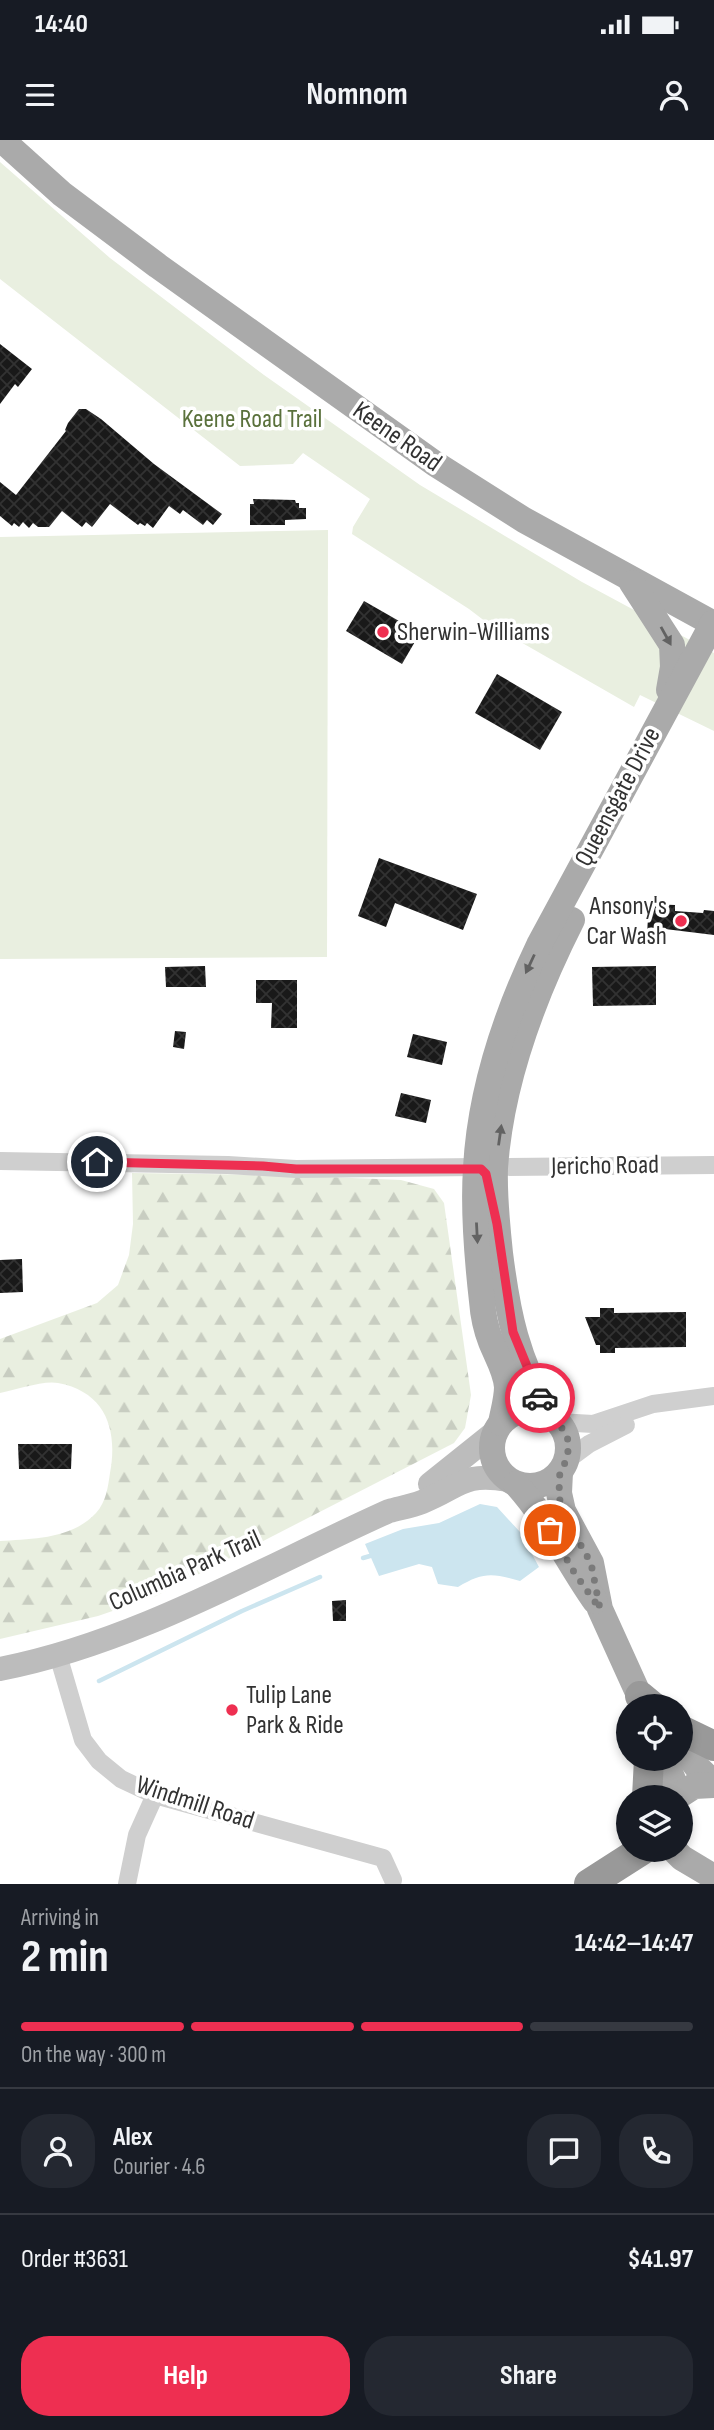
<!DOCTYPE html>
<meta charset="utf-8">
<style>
:root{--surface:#171b24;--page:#242831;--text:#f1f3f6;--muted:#9ea1a6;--line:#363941;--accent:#ee2f51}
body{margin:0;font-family:"Sofia Sans Condensed",sans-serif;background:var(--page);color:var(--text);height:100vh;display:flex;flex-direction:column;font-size:26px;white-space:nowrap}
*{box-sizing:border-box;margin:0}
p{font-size:23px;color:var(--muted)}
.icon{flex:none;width:38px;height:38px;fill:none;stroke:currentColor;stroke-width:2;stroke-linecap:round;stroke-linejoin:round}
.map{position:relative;height:1744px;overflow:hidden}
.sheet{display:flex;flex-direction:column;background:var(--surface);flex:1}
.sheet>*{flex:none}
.controls{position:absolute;left:616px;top:1554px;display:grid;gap:14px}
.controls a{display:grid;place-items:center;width:77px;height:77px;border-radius:50%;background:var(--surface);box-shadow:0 4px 10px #0003;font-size:35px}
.pin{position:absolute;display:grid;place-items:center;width:60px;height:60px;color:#fff;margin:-30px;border:4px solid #fff;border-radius:50%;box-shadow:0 2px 7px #0007}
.courier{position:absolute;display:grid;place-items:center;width:70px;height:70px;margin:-35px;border:5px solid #ee2f51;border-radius:50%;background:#fff;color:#222;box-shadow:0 2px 9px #0007}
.summary em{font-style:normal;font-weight:700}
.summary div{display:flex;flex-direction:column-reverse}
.summary{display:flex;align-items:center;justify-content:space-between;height:119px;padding:0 21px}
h1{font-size:46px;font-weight:700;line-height:52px}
.bar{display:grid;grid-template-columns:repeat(4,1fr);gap:10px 7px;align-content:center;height:84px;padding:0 21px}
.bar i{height:9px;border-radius:5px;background:var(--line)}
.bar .current{background:var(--accent)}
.bar p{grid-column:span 4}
.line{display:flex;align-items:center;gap:18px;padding:0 21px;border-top:2px solid var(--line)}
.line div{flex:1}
.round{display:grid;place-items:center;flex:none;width:74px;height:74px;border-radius:28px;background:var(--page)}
.action{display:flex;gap:14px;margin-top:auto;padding:14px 21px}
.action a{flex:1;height:80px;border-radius:28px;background:var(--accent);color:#fff;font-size:28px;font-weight:700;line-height:80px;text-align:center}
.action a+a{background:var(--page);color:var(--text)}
.status{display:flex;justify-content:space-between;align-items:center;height:49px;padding:0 35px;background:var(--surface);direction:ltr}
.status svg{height:19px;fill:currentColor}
header{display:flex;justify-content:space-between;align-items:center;height:91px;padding:0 21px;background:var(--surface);font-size:32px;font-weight:700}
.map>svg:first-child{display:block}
.forest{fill:url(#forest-firs)}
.park{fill:#e9efe0}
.water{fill:#cce5ef}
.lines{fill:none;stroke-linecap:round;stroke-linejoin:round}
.stream{stroke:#cce5ef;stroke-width:4.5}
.building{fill:url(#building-cross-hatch)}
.street{stroke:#cfcfcf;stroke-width:18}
.secondary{stroke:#bcbcbc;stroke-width:24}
.primary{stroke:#aaa;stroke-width:26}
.highway{stroke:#999;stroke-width:30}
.oneway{fill:#626262}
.done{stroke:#7a7a7a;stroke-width:7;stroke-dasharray:0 12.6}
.route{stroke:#ee2f51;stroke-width:9}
.poi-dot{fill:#ee2f51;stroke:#fff;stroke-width:2.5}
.labels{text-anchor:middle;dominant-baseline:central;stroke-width:7;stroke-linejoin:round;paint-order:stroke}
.park-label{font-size:26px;fill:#5a713c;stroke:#fff}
.street-label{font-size:26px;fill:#323232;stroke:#fff}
.poi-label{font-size:26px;fill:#323232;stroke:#fff;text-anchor:start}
</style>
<div class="status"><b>14:40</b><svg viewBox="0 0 49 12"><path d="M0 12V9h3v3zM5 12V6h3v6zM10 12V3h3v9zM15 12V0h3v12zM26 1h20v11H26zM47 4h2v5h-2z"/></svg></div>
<header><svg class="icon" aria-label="menu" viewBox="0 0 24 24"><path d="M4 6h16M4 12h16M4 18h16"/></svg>Nomnom<svg class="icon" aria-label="person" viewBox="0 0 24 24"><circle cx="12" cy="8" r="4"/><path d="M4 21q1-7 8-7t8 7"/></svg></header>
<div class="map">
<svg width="714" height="1744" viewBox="0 0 714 1744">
<defs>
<pattern id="forest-firs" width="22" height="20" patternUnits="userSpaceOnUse" patternTransform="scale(1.75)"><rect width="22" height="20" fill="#e9efe0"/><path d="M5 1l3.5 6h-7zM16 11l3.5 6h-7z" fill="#c8cdc1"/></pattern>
<pattern id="building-cross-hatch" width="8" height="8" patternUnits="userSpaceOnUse" patternTransform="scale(1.75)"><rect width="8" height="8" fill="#191919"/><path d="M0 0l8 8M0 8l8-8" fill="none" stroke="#323232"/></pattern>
</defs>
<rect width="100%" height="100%" fill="#fff"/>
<path class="forest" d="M132 1033 279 1035 401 1040 434 1049 444 1063 471 1255 465 1288 454 1303 156 1456 98 1476 0 1499V1401C32 1399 72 1399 96 1373 106 1362 108 1347 110 1333 118 1290 106 1252 58 1243 44 1240 15 1250 0 1253V1199L97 1163 118 1145 129 1115 133 1084Z"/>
<g class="park">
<polygon points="0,22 110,118 264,235 420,345 582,442 714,513 714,591 640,555 634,567 486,482 469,469 352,394 353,387 370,359 303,313 293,324 240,326 0,139"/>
<polygon points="328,390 327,817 0,819 0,397"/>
</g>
<path class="water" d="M480 1364 497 1367 520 1392 539 1427 520 1441C492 1433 483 1432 458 1447L438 1444 432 1427 419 1424 379 1436 365 1404 403 1389 439 1383Z"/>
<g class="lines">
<g class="stream">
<polyline points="363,1418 370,1416"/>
<polyline points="99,1541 242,1471 320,1437"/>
</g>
</g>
<g class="building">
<polygon points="0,204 32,229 18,247 15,244 0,264"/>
<polygon points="79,269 86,269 101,279 154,324 222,374 213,385 207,380 203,385 183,370 180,374 169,366 153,388 147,383 145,386 140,383 138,385 110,364 92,387 86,382 82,387 62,371 49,387 38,387 33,383 29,388 23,382 19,387 14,383 12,386 0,376 0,342 16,355 66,291 65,290 68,283"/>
<polygon points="253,359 295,360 296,363 299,363 299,368 306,368 306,379 285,380 285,385 250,385 250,364 254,364"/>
<polygon points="364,461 420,493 402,524 346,491"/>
<polygon points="497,534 562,572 540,610 475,573"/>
<polygon points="379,718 477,754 463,790 395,763 386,787 358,776"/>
<polygon points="649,764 675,765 675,771 703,773 704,770 714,771 714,795 665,789 665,795 647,793"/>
<polygon points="205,826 206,847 166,847 165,827"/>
<polygon points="656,826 656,865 593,866 592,827"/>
<polygon points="256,840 297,840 297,888 271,888 272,863 256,863"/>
<polygon points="175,891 186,892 184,909 173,907"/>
<polygon points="413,894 447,902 442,925 407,917"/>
<polygon points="401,953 431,960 426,983 395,976"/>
<polygon points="22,1119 23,1152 0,1153 0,1120"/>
<polygon points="600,1168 614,1168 614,1173 686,1172 686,1207 615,1208 615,1213 600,1213 600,1205 596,1205 585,1177 600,1177"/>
<polygon points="18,1304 72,1304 71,1329 19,1329"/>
<polygon points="346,1460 346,1481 333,1481 332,1461"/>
</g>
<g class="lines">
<g class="street">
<polyline points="0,1021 228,1025 296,1029 476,1027"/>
<polyline points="495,1027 714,1025"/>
<polyline points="558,1282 593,1284 653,1264 714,1256"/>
<polyline points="566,1321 589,1304 626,1285"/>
<polyline points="58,1515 83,1600 99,1621 121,1639 155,1655 383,1718 393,1740"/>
<polyline points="127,1744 137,1695 155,1655"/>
</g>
<g class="secondary">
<polyline points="430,1344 495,1292"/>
<path d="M0 1529C135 1503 264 1427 389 1371 400 1368 412 1366 422 1362 460 1347 462 1332 508 1340"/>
</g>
<g class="primary">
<polyline points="2,0 62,54 158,126 434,323 524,380 714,484"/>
<polyline points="632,443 672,505 673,527 669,550"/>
<circle cx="530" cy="1308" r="38"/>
<path d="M548 1274C517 1217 508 1177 500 1113 497 1085 494 1056 495 1028 501 941 533 857 572 780"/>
<path d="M501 1283C503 1272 507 1259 507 1247 506 1231 497 1217 491 1202 486 1189 483 1175 482 1161 477 1117 473 1072 476 1028 480 952 506 874 539 805L713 483"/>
<polyline points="560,1332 559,1353 563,1371 591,1423 600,1469 644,1566"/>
<path d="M516 1344C548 1379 568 1423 595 1461"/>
<polyline points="681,1606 697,1627 714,1643"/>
<polyline points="665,1619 673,1640 672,1657"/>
<polyline points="677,1657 694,1646 714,1645"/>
<polyline points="674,1710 682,1718 714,1737"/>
</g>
<g class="highway">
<polyline points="640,1556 652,1566"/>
<polyline points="681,1590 714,1606"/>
<polyline points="647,1657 649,1619"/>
<polyline points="589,1744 642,1710"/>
</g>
</g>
<defs><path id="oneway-solid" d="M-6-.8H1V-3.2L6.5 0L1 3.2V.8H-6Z" transform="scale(1.75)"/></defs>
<g class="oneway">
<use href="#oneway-solid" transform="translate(666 496) rotate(61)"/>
<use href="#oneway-solid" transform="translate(530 824) rotate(115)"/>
<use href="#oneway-solid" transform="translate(500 995) rotate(-82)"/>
<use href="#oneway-solid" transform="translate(477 1093) rotate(87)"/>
</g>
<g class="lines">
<polyline class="done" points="540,1258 548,1275 564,1290 568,1300 568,1311 566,1321 560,1332 559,1343 560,1363 567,1381 591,1423 600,1469 574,1432 550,1390"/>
<polyline class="route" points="97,1022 263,1026 296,1029 481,1029 486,1034 497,1084 513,1192 540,1258"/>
</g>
<g class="poi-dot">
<circle cx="383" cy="492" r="7"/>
<circle cx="681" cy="781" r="7"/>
<circle cx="232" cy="1570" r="7"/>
</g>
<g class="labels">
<g class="park-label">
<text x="252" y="279">Keene Road Trail</text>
</g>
<g class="street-label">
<text transform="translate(397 297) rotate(35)">Keene Road</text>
<text transform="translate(618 657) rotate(-62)">Queensgate Drive</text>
<text transform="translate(605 1026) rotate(-1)">Jericho Road</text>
<text transform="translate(185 1431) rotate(-24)">Columbia Park Trail</text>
<text transform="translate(195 1663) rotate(18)">Windmill Road</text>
</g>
<g class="poi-label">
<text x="397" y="492">Sherwin-Williams</text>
<text x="667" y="766" text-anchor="end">Ansony's<tspan x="667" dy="30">Car Wash</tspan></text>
<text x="246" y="1555">Tulip Lane<tspan x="246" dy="30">Park &amp; Ride</tspan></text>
</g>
</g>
</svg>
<div class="controls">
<a><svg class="icon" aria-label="locate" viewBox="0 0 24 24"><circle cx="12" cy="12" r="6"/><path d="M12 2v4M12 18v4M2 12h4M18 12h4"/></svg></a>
<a><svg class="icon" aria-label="layers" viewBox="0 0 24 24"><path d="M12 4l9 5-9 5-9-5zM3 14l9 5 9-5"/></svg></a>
</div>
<div class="pin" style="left:550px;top:1390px;background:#ea580c"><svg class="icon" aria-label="bag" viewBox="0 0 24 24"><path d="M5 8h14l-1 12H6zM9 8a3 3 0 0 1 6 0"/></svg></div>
<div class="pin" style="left:97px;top:1022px;background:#1f2937"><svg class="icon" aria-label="home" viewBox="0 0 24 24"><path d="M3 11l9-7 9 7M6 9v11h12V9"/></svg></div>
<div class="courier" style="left:540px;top:1258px"><svg class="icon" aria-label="car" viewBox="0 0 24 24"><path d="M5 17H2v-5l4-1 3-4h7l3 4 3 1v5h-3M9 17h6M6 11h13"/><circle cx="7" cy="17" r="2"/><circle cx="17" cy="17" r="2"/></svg></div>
</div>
<section class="sheet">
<div class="summary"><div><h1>2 min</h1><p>Arriving in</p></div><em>14:42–14:47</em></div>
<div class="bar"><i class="current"></i><i class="current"></i><i class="current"></i><i></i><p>On the way · 300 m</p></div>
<div class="line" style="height:126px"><a class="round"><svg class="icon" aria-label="person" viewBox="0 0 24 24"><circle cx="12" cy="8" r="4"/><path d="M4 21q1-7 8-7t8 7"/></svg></a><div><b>Alex</b><p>Courier · 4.6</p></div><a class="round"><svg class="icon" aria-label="chat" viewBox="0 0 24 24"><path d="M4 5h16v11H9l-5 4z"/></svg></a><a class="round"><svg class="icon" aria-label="phone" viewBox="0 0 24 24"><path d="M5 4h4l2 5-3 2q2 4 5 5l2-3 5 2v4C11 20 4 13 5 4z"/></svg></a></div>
<div class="line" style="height:91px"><div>Order #3631</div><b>$41.97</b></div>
<div class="action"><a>Help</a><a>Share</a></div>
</section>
